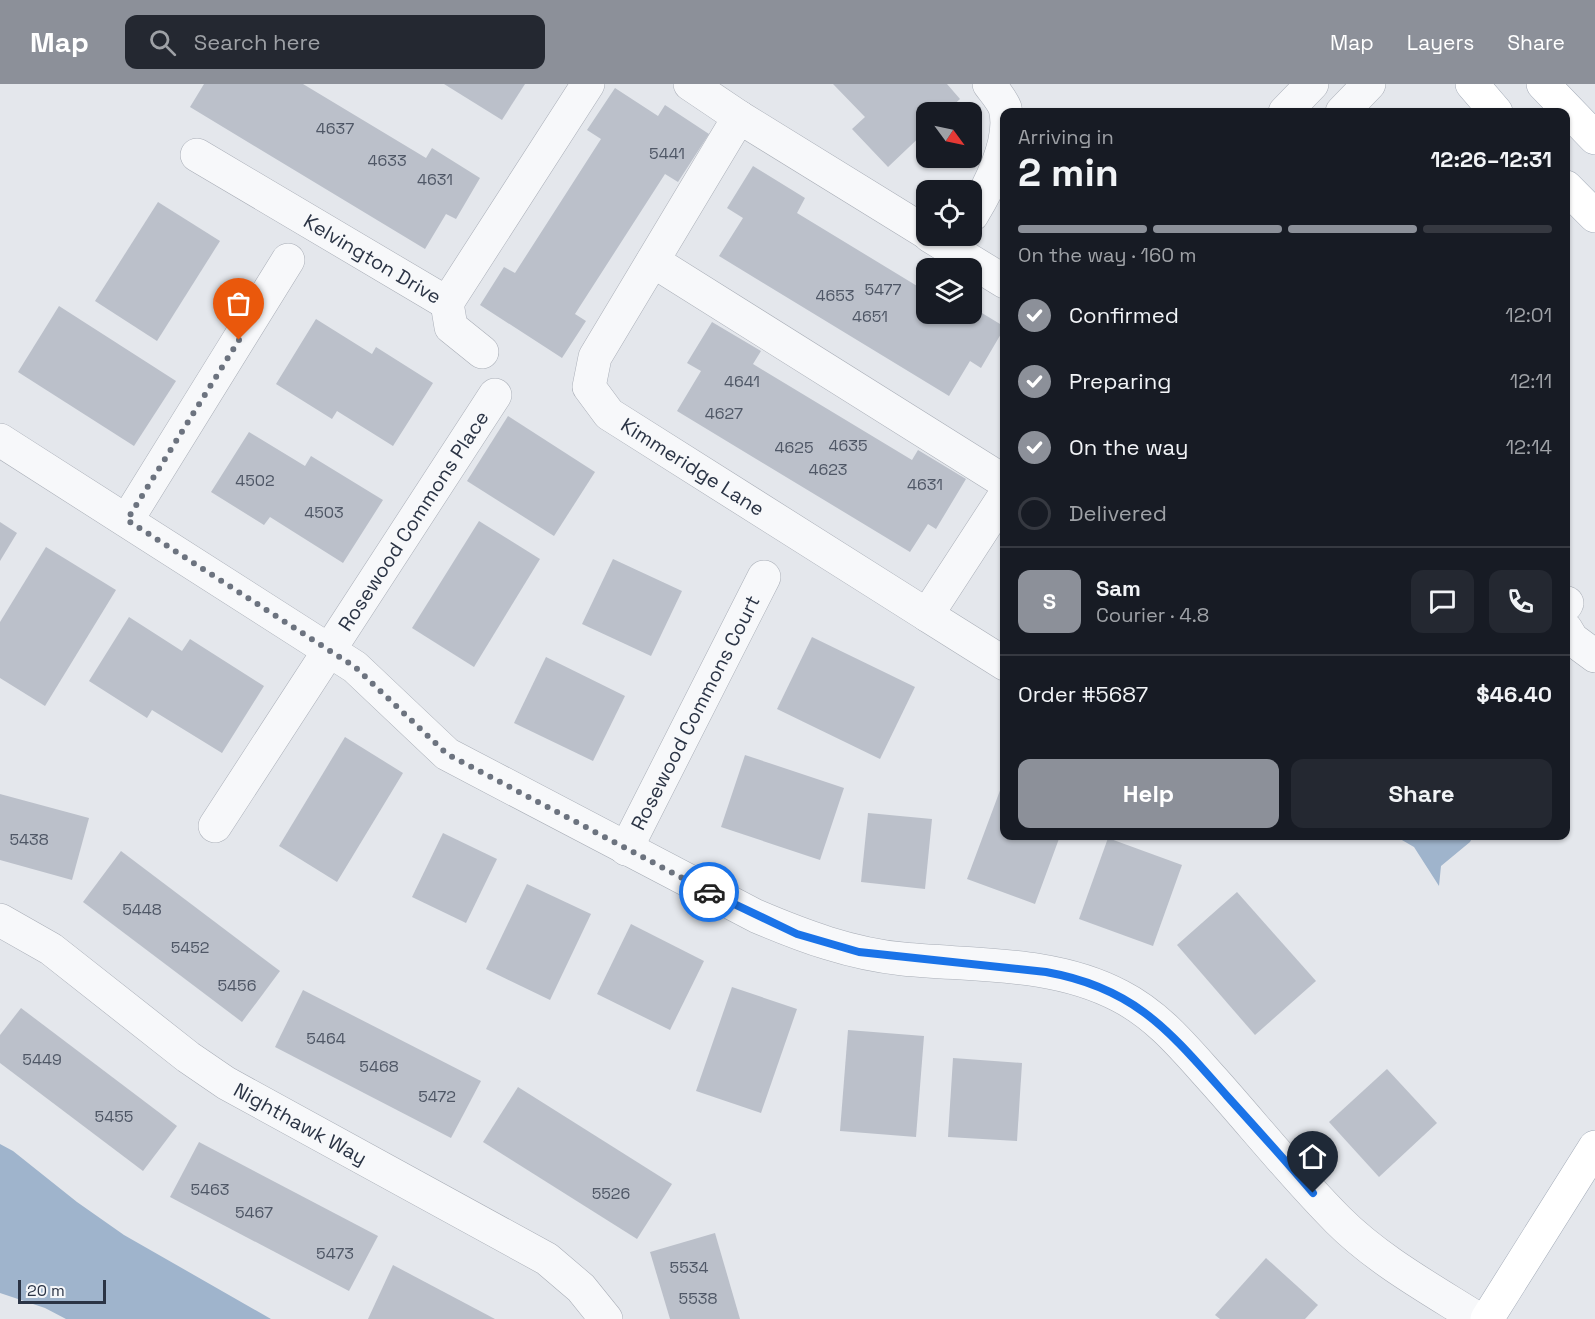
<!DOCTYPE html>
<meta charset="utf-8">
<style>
:root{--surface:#171b24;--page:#242831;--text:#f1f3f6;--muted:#9ea1a6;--line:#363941;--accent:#8c9099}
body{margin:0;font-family:"Space Grotesk",sans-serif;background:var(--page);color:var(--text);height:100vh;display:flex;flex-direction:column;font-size:22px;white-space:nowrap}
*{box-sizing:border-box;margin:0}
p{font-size:20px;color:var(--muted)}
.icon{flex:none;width:33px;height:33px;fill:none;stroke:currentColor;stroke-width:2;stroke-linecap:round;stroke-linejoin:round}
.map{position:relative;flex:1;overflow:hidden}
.drawer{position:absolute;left:1000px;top:24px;width:570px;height:732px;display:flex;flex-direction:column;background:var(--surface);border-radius:12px;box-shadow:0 2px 4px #0004}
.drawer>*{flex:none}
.needle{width:39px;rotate:123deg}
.buttons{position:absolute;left:916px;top:18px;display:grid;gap:12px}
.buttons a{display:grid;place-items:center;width:66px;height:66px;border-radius:12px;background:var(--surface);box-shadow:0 2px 4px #0004;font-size:30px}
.scale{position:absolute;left:18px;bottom:15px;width:88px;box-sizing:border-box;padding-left:6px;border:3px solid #2b3445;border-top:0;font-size:16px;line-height:21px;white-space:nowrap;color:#2b3445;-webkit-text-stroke:4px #f4f6f9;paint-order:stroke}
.pin{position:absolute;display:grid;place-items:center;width:51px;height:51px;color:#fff;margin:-62px -26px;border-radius:50% 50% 50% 0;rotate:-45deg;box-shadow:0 0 6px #0007}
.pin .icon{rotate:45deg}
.courier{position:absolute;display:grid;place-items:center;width:60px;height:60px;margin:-30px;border:4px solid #1a73e8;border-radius:50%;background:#fff;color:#222;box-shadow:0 2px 8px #0007}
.headline em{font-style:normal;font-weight:800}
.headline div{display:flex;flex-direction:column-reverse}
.headline{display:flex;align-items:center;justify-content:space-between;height:102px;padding:0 18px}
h1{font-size:39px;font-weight:800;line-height:45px}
.bar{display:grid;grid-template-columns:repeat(4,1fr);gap:9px 6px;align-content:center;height:72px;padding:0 18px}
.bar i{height:8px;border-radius:4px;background:var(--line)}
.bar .current{background:var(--accent)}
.bar p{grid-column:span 4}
.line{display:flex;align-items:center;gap:15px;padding:0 18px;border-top:2px solid var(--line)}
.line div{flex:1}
.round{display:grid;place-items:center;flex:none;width:63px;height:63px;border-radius:12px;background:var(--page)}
ol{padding:0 18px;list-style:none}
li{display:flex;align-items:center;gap:18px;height:66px}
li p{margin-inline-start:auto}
li .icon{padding:6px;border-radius:50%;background:var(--accent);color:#fff;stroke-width:4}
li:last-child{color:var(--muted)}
li i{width:33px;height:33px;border:3px solid var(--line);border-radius:50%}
.button{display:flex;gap:12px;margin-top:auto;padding:12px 18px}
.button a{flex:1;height:69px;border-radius:12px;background:var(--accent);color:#fff;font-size:24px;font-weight:800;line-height:69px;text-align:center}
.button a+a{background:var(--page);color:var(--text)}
header{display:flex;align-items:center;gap:36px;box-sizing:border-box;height:84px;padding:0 30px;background:var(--accent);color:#fff}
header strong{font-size:28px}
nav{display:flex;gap:33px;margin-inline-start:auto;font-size:21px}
.search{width:420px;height:54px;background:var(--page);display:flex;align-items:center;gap:15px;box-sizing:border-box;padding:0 21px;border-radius:12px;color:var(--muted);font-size:22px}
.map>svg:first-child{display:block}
.water{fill:#9fb4cc}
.building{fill:#bbc0ca}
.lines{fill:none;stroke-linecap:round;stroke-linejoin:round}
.minor-casing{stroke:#a9aeb7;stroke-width:34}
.major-casing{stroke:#a3abb8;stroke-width:34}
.minor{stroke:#f7f8fa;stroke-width:33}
.major{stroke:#fff;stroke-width:33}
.done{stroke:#6c737f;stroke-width:6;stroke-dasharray:0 10.8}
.route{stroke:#1a73e8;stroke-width:8}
.labels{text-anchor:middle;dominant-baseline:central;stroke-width:5;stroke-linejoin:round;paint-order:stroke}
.number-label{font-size:16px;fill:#4f5766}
.street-label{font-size:20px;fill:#2b3445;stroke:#f4f6f9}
</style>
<header>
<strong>Map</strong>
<div class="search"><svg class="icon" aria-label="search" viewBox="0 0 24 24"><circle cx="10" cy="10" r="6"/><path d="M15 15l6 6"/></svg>Search here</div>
<nav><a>Map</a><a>Layers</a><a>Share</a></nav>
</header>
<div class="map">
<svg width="1595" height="1235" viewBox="0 0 1595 1235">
<rect width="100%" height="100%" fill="#e4e7ec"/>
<g class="water">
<polygon points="1395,752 1473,752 1470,758 1441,782 1439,802 1414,763"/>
<polygon points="0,1060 13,1067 77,1118 124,1151 271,1235 66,1235 45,1224 0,1209"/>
</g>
<g class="building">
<polygon points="204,0 303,0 426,74 432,64 480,94 456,135 446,130 425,165 190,23"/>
<polygon points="444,0 525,0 502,36"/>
<polygon points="833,0 947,0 960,15 946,28 927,28 927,46 888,83 852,45 865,33"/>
<polygon points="615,4 658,32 665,21 709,50 678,98 665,90 575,230 586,237 562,274 480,221 504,183 515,189 601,55 587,46"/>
<polygon points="753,82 805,114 797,129 927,208 927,230 972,230 972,223 1005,243 981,284 970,277 949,312 719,172 743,134 727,124"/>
<polygon points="158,118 220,157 157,257 95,217"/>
<polygon points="59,222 176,297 134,362 18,288"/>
<polygon points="316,235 372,270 376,263 433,299 393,362 337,327 332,335 276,300"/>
<polygon points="712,238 761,267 753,280 912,376 918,366 966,395 936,445 928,440 910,468 677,327 701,287 687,279"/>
<polygon points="508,332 595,388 554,452 467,397"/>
<polygon points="249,348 305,382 311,372 383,416 343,479 270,433 264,441 211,408"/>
<polygon points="479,437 540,475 474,583 412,544"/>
<polygon points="0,438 17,449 0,477"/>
<polygon points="46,463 116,506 45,622 0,594 0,538"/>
<polygon points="613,475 682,507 651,572 582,540"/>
<polygon points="129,533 182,567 190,555 264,602 222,669 152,626 147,634 89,597"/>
<polygon points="812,553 915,603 880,675 777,625"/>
<polygon points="546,573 625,612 593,677 514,639"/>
<polygon points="345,653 403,689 337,798 279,762"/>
<polygon points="745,671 844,704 820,776 721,743"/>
<polygon points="1005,693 1005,752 1060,752 1035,820 967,795"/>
<polygon points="0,710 89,734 72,796 0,776"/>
<polygon points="868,729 932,735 925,805 861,798"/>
<polygon points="443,749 497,775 466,839 412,813"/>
<polygon points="1108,754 1182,781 1153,862 1079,835"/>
<polygon points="121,767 280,887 242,938 83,818"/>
<polygon points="527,800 591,830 550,916 486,885"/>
<polygon points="1237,808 1316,897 1255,951 1177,861"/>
<polygon points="631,840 704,877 670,946 597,910"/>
<polygon points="732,903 797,925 761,1029 696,1007"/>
<polygon points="303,906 481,997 451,1054 275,963"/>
<polygon points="21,924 177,1042 143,1087 0,979 0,951"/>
<polygon points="848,946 924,952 916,1053 840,1047"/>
<polygon points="953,974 1022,979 1017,1057 948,1053"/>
<polygon points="1387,985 1437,1039 1379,1093 1329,1038"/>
<polygon points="518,1003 672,1100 637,1155 483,1058"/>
<polygon points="199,1058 378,1152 349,1207 170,1113"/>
<polygon points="715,1149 740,1235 670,1235 650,1168"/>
<polygon points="1266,1174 1318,1221 1305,1235 1220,1235 1215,1231"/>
<polygon points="393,1181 495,1235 368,1235"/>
</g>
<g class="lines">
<g class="minor-casing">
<g id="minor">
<polyline points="690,0 739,33"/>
<polyline points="1285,28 1312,0"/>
<polyline points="1342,28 1369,0"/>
<path id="s1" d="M197 71 447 219 588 0"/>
<path d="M972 131C988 105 1014 56 1005 24 1002 16 994 7 989 0"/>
<path id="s2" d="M927 149 739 33 595 273 589 303 609 330 927 531"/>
<polyline points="930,152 1005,198"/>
<polyline points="653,177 1005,398"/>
<polyline points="447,219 451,243 482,268"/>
<path d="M0 356 355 583 447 670 756 832C803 852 851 870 903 875 975 882 1054 877 1120 912 1159 932 1185 965 1214 997 1255 1043 1294 1092 1338 1136 1378 1176 1429 1204 1478 1235"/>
<polyline points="1005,411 927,531 1005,580"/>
<polyline points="127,436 288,176"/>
<polyline points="1566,521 1567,519"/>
<polyline points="1566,545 1572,555 1595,572"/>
<path id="s3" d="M215 742 495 311"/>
<path id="s4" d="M626 765 764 493"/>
<path id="s5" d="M0 836 51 865 188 973 226 999 547 1175 581 1204 606 1235"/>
</g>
</g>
<g class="major-casing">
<g id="major">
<polyline points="1472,0 1496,28"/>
<polyline points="1543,0 1595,54"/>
<polyline points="1566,103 1595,132"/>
<polyline points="1487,1235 1595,1063"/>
</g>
</g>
<use href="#minor" class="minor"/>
<use href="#major" class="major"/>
</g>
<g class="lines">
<polyline class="done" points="239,256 127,436 355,583 447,670 709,808"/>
<path class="route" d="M709 808 797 850 859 868 1046 888C1136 904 1170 948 1227 1012 1256 1044 1285 1076 1313 1109"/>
</g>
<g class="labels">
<g class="number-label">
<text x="335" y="44">4637</text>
<text x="667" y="69">5441</text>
<text x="387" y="76">4633</text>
<text x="435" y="95">4631</text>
<text x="883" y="205">5477</text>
<text x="835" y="211">4653</text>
<text x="870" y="232">4651</text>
<text x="742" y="297">4641</text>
<text x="724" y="329">4627</text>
<text x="848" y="361">4635</text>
<text x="794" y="363">4625</text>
<text x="828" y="385">4623</text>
<text x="255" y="396">4502</text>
<text x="925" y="400">4631</text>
<text x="324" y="428">4503</text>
<text x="29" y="755">5438</text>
<text x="142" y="825">5448</text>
<text x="190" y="863">5452</text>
<text x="237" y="901">5456</text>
<text x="326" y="954">5464</text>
<text x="42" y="975">5449</text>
<text x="379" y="982">5468</text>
<text x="437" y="1012">5472</text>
<text x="114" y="1032">5455</text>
<text x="210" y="1105">5463</text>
<text x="611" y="1109">5526</text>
<text x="254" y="1128">5467</text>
<text x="335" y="1169">5473</text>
<text x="689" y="1183">5534</text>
<text x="698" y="1214">5538</text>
</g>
<g class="street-label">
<text stroke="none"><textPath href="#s1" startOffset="204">Kelvington Drive</textPath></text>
<text stroke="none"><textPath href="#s2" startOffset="664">Kimmeridge Lane</textPath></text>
<text stroke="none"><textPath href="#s3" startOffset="364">Rosewood Commons Place</textPath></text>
<text stroke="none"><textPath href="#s4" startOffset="153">Rosewood Commons Court</textPath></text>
<text stroke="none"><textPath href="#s5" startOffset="364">Nighthawk Way</textPath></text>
</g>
</g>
</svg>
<div class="buttons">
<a><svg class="needle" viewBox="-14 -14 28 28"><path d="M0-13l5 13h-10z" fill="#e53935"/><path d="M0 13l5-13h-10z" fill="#9ea1a6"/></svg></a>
<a><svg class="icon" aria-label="locate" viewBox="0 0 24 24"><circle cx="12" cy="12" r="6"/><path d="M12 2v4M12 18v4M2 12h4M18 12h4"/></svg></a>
<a><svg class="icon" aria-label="layers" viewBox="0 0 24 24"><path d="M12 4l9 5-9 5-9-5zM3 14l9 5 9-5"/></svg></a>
</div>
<div class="scale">20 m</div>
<div class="pin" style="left:239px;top:256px;background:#ea580c"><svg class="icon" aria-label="bag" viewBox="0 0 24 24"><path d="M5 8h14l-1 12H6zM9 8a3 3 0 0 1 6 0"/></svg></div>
<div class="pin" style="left:1313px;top:1109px;background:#1f2937"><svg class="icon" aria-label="home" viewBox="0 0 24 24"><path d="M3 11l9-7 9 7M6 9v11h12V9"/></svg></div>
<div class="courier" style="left:709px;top:808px"><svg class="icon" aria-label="car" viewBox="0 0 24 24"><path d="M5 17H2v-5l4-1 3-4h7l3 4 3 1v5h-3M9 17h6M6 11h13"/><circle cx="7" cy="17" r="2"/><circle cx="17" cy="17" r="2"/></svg></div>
<section class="drawer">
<div class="headline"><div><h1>2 min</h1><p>Arriving in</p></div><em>12:26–12:31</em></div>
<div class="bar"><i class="current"></i><i class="current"></i><i class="current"></i><i></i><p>On the way · 160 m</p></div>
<ol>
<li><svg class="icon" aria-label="check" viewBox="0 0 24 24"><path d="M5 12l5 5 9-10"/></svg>Confirmed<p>12:01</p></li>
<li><svg class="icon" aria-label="check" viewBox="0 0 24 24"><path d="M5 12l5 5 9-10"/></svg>Preparing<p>12:11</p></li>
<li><svg class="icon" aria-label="check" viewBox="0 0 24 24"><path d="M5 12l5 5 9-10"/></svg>On the way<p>12:14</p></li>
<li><i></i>Delivered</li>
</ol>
<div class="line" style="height:108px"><b class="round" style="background:var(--accent);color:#fff">S</b><div><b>Sam</b><p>Courier · 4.8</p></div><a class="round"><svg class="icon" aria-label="chat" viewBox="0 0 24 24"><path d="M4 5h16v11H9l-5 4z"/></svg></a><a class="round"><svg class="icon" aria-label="phone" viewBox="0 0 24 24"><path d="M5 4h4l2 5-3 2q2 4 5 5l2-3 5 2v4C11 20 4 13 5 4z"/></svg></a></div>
<div class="line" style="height:78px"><div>Order #5687</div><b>$46.40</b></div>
<div class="button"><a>Help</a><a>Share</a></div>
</section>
</div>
